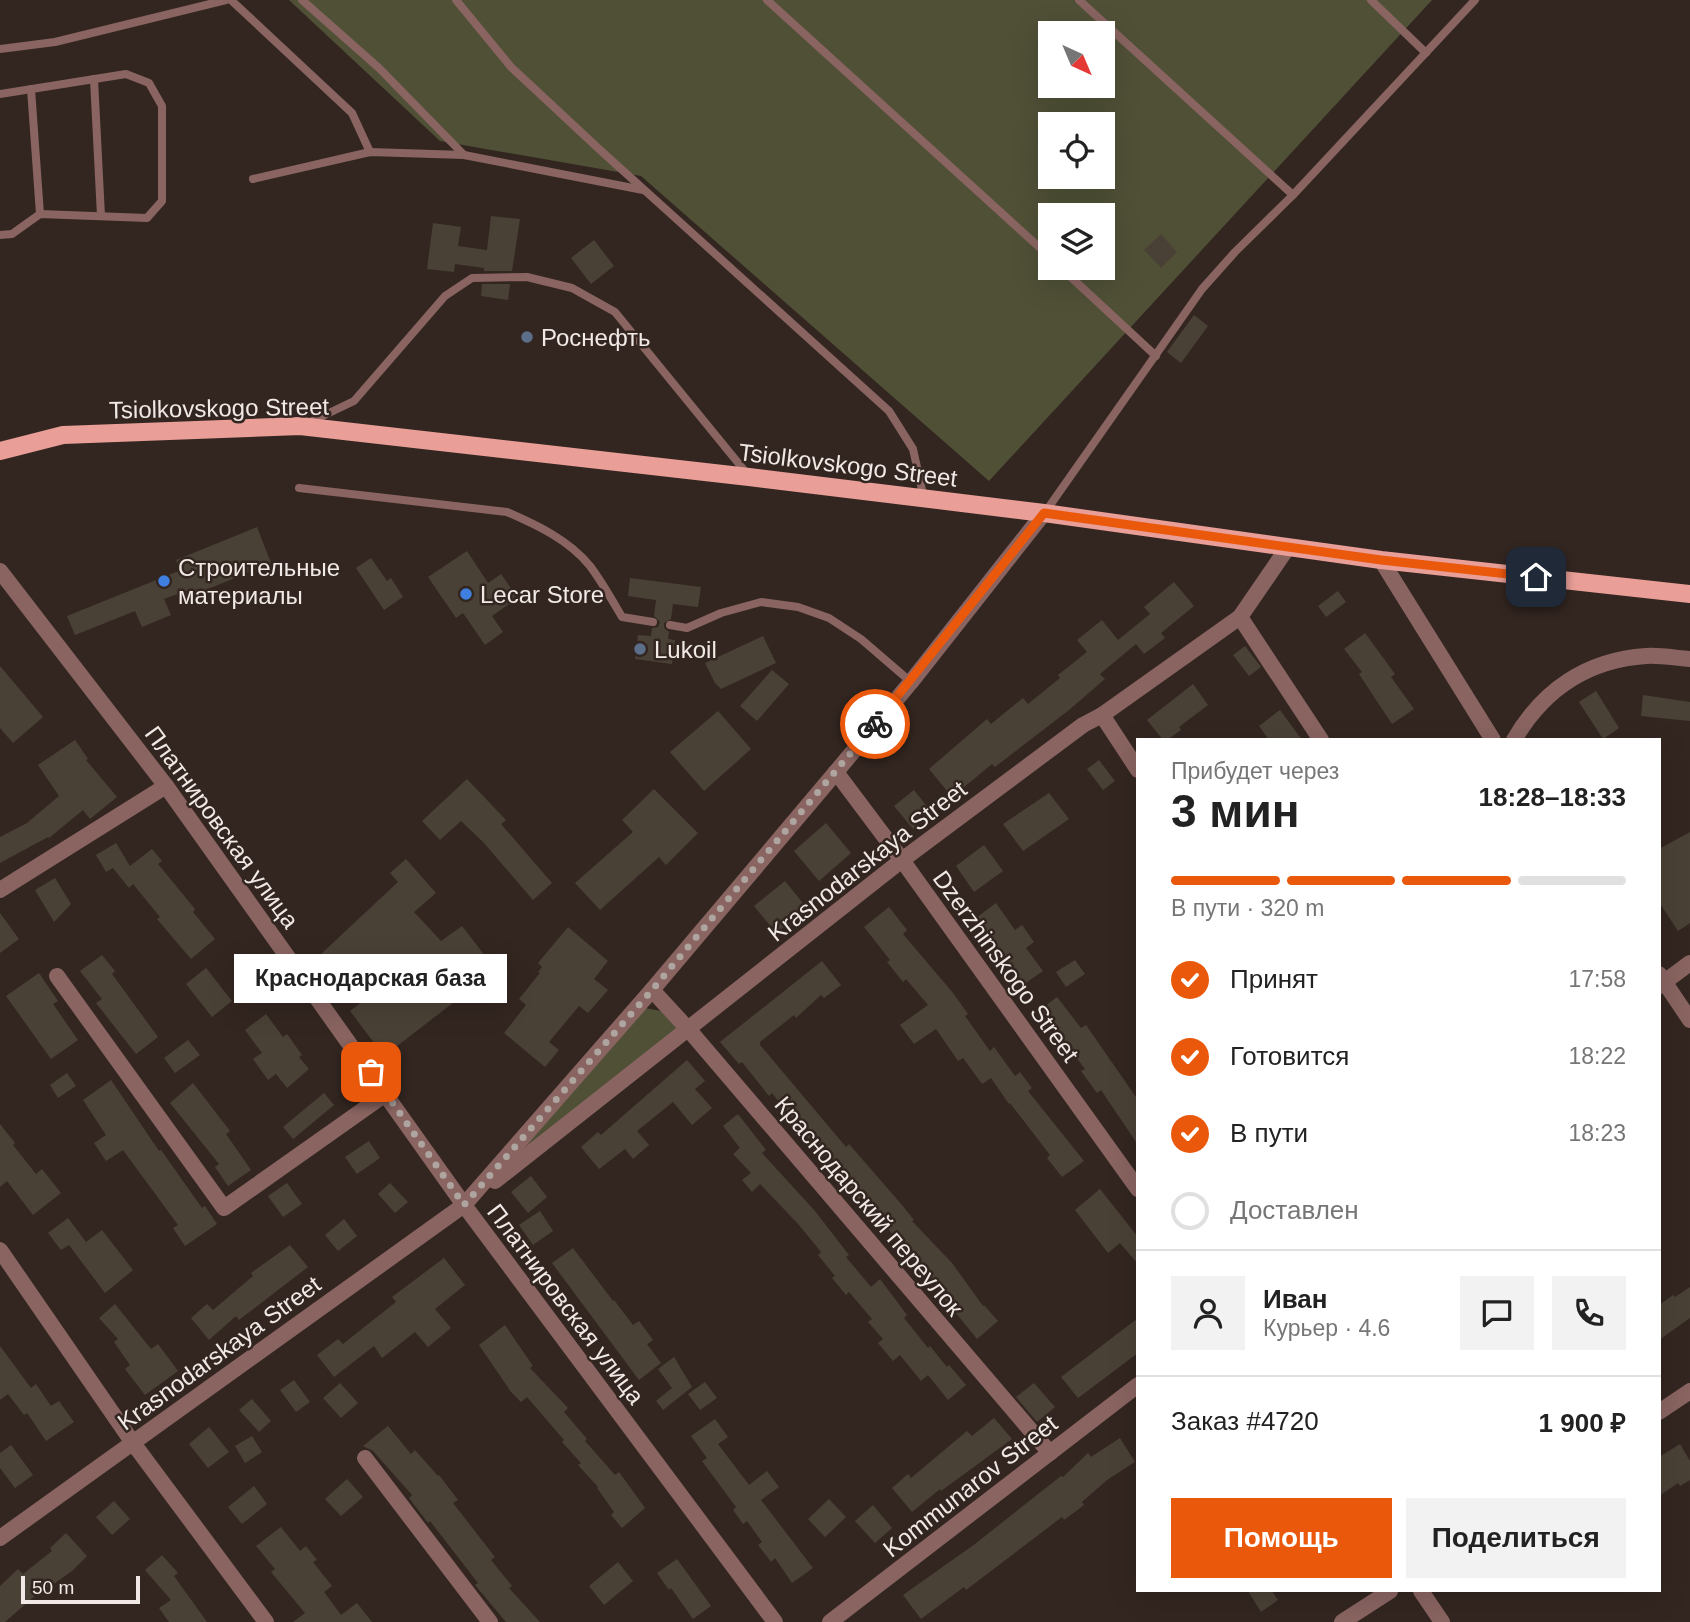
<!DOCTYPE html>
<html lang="ru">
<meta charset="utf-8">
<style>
:root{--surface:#fff;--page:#f2f2f2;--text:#222;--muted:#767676;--line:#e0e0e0;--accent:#ea580c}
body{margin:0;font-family:Arial,sans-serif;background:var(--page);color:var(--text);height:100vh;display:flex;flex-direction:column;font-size:26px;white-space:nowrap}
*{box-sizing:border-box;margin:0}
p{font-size:23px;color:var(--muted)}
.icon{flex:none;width:38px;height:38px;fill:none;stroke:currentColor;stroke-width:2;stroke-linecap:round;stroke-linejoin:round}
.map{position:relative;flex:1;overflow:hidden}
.sheet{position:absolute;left:1136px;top:738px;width:525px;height:854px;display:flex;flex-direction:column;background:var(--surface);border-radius:0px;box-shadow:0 7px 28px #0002}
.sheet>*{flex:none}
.needle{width:46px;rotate:136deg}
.fabs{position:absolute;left:1038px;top:21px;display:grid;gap:14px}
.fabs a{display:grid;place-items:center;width:77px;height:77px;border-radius:0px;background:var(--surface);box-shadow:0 7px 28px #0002;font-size:35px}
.scale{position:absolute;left:21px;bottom:18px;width:119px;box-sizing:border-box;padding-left:7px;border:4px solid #f1e9e5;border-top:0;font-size:19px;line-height:24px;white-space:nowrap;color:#f1e9e5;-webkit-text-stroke:5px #332621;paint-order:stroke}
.pin{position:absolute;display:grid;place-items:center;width:60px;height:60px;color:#fff;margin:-30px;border-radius:14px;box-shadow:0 4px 10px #0006}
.courier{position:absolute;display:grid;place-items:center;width:70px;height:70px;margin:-35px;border:5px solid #ea580c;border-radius:50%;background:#fff;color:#222;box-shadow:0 2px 9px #0007}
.bubble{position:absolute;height:49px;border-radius:0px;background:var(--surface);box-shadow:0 7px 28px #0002;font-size:23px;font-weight:700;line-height:49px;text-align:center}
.head em{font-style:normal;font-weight:700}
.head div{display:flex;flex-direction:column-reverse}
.head{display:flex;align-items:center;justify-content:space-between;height:119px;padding:0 35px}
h1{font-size:46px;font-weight:700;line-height:52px}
.bar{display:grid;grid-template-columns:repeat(4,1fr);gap:10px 7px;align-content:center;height:84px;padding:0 35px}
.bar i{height:9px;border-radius:5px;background:var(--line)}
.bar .active{background:var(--accent)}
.bar p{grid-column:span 4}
.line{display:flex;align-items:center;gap:18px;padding:0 35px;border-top:2px solid var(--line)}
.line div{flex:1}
.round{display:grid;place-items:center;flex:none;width:74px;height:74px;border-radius:0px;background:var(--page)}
ol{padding:0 35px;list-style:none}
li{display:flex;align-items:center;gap:21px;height:77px}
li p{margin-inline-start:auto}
li .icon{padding:7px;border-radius:50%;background:var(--accent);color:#fff;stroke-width:4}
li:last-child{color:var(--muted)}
li i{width:38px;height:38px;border:4px solid var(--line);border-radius:50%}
.primary-button{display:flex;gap:14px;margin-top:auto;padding:14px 35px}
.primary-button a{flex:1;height:80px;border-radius:0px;background:var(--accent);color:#fff;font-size:28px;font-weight:700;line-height:80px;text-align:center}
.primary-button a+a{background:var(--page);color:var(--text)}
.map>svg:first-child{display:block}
.green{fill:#4f5036;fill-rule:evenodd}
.building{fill:#4a4136}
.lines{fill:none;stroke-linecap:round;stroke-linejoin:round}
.service{stroke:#896461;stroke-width:8}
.minor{stroke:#896461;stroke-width:16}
.primary{stroke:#e99e97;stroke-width:18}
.done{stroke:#aea5a0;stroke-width:7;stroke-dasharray:0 12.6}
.route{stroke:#ea580c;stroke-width:9}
.service-dot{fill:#5c6f8a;stroke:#332621;stroke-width:2.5}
.shop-dot{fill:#3f7fe0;stroke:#332621;stroke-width:2.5}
.labels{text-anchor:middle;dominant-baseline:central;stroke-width:5;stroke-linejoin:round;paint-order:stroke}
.poi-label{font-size:24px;fill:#f1e9e5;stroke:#332621;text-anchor:start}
.street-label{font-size:24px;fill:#f1e9e5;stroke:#332621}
</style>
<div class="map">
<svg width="1690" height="1622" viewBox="0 0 1690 1622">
<rect width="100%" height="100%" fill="#332621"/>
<g class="green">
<path d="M289 0H1432L989 481 641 176 440 141ZM1050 33H1102V86H1050ZM1050 124H1102V177H1050ZM1050 215H1102V268H1050Z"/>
<polygon points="640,1007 666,1012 678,1029 520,1153"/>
</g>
<g class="building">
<polygon points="491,216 520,219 512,271 484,271 484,268 455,264 454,272 427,269 433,223 461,227 458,246 487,250"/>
<polygon points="1161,234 1177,252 1161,268 1144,250"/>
<polygon points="594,240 614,266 591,284 571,258"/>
<polygon points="482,284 510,284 508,300 481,296"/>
<polygon points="1194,315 1208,326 1181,363 1167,352"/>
<polygon points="257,527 271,563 191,596 189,590 164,599 171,615 142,627 135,611 75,635 67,616 181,570 176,560"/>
<polygon points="467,551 488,583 501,574 518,598 492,616 503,632 485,645 463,613 456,618 428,577"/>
<polygon points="371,558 387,581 391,578 403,597 384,610 356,568"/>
<polygon points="630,578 701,587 698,607 673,604 671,619 664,623 664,628 669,632 668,639 675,640 672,664 635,659 638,635 651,636 652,628 658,627 660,622 654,616 656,600 628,596"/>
<polygon points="1174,582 1194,606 1161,633 1165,638 1144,654 1136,644 1100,674 1105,679 1069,710 995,767 992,764 952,797 929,769 987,719 991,724 1023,698 1028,704 1060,678 1058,675 1087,652 1077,640 1102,620 1118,640 1150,614 1144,607"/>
<polygon points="1338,591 1346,602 1326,617 1318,606"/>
<polygon points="1365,633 1395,674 1391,677 1414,709 1392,724 1359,674 1362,672 1344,649"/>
<polygon points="763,636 776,663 721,689 715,683 705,663"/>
<polygon points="1245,646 1261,667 1249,676 1233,655"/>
<polygon points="0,666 43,717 13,743 0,728"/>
<polygon points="772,670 789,684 757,721 740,706"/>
<polygon points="1193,684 1208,705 1179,727 1181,730 1167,740 1163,740 1147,720"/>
<polygon points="1596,691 1619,728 1603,739 1579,702"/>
<polygon points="1643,695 1690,702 1690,721 1641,716"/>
<polygon points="1280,710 1302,740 1269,740 1259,726"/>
<polygon points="718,711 751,749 704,791 670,752"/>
<polygon points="75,740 88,759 86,760 117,797 90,819 83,810 49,838 48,837 0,863 0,837 27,823 59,796 38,765"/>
<polygon points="1099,760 1115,781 1103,790 1087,769"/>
<polygon points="467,779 506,820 501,824 552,883 533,900 483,842 461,821 440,840 422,821"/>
<polygon points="654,789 698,833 666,865 659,857 600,910 575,883 633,832 622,820"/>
<polygon points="914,790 932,813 913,829 894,806"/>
<polygon points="1049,793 1069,819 1023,851 1003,824"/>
<polygon points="826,823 851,853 819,881 794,851"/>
<polygon points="1690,832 1690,923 1678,931 1659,902 1659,849"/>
<polygon points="116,843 130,866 152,849 162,861 158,864 195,909 193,912 215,939 191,959 157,919 160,917 133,884 129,888 113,868 106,872 96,855"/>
<polygon points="984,845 1003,871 974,892 956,866"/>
<polygon points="406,859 436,893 414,912 441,941 462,926 496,970 384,1056 350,1011 363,1001 320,955 398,882 390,873"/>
<polygon points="55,878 71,904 54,922 35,890"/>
<polygon points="785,881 807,908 776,933 754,906"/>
<polygon points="996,903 1015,930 1022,925 1034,942 1026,948 1043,971 1024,984 976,918"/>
<polygon points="889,907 907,930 903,934 953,993 968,1014 965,1016 990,1051 994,1047 1015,1076 1020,1072 1032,1088 1028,1091 1084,1161 1062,1177 1047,1158 1050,1155 1010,1103 1009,1104 991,1078 982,1084 963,1058 958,1061 936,1029 914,1044 900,1025 928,1005 906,979 903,982 887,962 890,960 864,927"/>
<polygon points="0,913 19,939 0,953"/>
<polygon points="568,927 608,961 594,979 608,990 588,1013 579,1006 549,1042 559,1050 545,1067 504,1033 526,1005 519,999 540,973 538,972 542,967 538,963"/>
<polygon points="102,955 115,971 112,974 158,1037 136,1054 96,1003 102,999 80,971"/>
<polygon points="1075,960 1085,974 1066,987 1056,972"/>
<polygon points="822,961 841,985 824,998 821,995 796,1018 794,1015 760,1042 760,1045 846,1147 849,1144 902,1205 914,1220 912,1221 952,1263 983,1306 984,1305 998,1321 977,1339 863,1198 860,1201 845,1182 847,1180 826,1155 820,1159 810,1145 812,1143 772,1093 769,1096 742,1062 739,1064 720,1042"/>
<polygon points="206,968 232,1001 212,1017 186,984"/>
<polygon points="39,973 58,1001 53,1004 78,1040 51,1059 6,996"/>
<polygon points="1057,997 1081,1028 1086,1025 1138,1100 1138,1145 1101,1090 1097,1093 1081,1071 1085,1069 1040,1010"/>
<polygon points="266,1014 283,1037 287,1034 302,1055 299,1057 309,1069 287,1088 276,1074 268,1080 253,1059 262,1053 245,1030"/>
<polygon points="188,1040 200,1055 175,1073 164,1058"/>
<polygon points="687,1060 705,1081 695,1089 712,1108 692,1125 673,1102 637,1131 649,1145 633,1159 625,1149 599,1169 581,1147 598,1132 601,1135"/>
<polygon points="67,1073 76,1086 58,1098 50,1085"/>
<polygon points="111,1080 159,1151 161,1150 202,1208 205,1206 217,1224 185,1246 173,1228 178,1225 123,1150 106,1161 94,1143 106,1135 83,1100"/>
<polygon points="193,1083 230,1131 226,1134 251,1170 228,1186 215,1167 219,1164 170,1103"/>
<polygon points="324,1093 334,1105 293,1139 283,1127"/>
<polygon points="738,1114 766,1150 762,1153 815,1211 849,1255 846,1257 871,1287 880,1279 907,1315 904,1318 928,1348 930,1346 947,1367 949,1365 966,1385 948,1400 928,1375 921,1381 900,1355 893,1361 878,1343 883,1339 868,1322 872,1319 849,1292 846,1295 832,1278 835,1276 818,1255 821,1252 799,1225 760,1184 752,1192 742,1180 751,1173 733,1154 740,1148 723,1126"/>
<polygon points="0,1124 15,1143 13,1145 36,1174 42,1169 61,1193 33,1215 7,1181 0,1187"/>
<polygon points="369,1141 380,1158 357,1174 345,1157"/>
<polygon points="531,1176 547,1197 528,1213 511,1192"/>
<polygon points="287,1183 302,1204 283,1217 268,1196"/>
<polygon points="390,1183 408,1202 395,1213 378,1194"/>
<polygon points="1100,1189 1138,1237 1138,1264 1120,1243 1108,1253 1075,1210"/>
<polygon points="540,1211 553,1231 533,1245 519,1225"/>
<polygon points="68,1218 86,1242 102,1230 133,1270 105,1293 69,1245 61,1250 48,1233"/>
<polygon points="344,1219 357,1236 338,1251 325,1235"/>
<polygon points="290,1245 308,1267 239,1320 236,1316 209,1340 191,1318 207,1304 213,1310 253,1276 251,1273"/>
<polygon points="573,1248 613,1301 614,1300 633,1325 639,1321 653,1340 647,1344 661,1363 639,1380 552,1263"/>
<polygon points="444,1258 465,1285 435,1309 451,1328 428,1347 415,1332 382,1358 374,1346 334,1377 317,1355 338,1339 343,1344 396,1302 392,1297"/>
<polygon points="1690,1287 1690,1318 1659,1340 1659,1305 1673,1295 1675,1297"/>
<polygon points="115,1304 151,1349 158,1344 178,1371 145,1395 125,1369 130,1365 114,1342 118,1339 99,1318"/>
<polygon points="1138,1318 1138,1353 1078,1398 1061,1377"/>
<polygon points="505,1325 533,1366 530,1368 568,1408 564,1412 587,1439 585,1441 615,1475 619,1472 645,1508 622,1528 611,1515 614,1512 597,1488 598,1487 578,1465 581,1463 562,1442 564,1440 527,1397 521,1402 511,1392 479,1345"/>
<polygon points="0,1346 31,1388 36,1384 51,1406 59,1401 74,1422 46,1441 27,1413 24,1415 8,1394 0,1400"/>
<polygon points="674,1357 692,1387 663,1410 656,1401 672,1388 658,1369"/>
<polygon points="294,1380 310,1402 296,1412 280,1390"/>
<polygon points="705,1382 717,1398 700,1410 688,1394"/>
<polygon points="340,1383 358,1403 341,1418 323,1398"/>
<polygon points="1034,1383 1055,1407 1037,1422 1016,1397"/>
<polygon points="252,1399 271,1421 259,1432 239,1410"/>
<polygon points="994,1418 1012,1439 941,1491 940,1489 912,1512 892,1488 908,1474 911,1478 967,1431 972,1436"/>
<polygon points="715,1419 728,1437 718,1444 749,1485 767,1471 779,1487 761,1500 813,1568 792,1583 775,1558 771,1562 758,1545 762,1542 747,1521 743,1524 733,1510 736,1507 702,1461 707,1458 691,1436"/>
<polygon points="388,1426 411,1454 415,1450 438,1476 439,1475 458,1500 453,1503 495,1557 491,1560 512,1586 509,1588 540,1622 506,1622 475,1585 478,1583 430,1521 428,1523 409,1498 412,1495 373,1451 363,1446"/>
<polygon points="209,1427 229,1452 208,1468 189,1444"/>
<polygon points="252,1436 262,1452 245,1463 235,1446"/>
<polygon points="1120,1438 1135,1462 1107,1480 1082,1502 1084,1505 1064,1520 1062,1517 966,1590 964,1587 921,1619 903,1595 975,1544 1061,1476 1063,1477 1088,1453 1091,1457"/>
<polygon points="1680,1444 1690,1461 1690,1480 1680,1486 1678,1483 1659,1496 1659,1457"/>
<polygon points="11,1445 33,1475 15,1488 0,1468 0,1453"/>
<polygon points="347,1479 363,1497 341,1516 325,1499"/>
<polygon points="254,1486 267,1504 242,1524 228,1507"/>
<polygon points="829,1499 846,1517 825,1537 808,1519"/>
<polygon points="114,1501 130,1519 112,1535 96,1517"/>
<polygon points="873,1505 892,1528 875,1543 855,1521"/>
<polygon points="281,1527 300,1551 306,1546 317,1560 313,1562 332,1586 324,1592 341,1615 357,1603 372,1622 293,1622 305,1613 271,1572 275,1569 256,1546"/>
<polygon points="66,1533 87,1556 72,1571 48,1588 46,1586 5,1622 0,1622 0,1586 18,1569 23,1574 52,1551 50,1548"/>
<polygon points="162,1555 178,1573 174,1576 207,1622 169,1622 159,1608 171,1600 145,1570"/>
<polygon points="677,1559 711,1606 693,1619 671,1588 669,1590 657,1573"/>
<polygon points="618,1562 633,1581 604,1605 589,1586"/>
<polygon points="1248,1591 1272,1591 1278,1600 1261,1612"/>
</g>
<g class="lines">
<g class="service">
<polyline points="231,0 352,113 370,152"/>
<polyline points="302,0 379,68 464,155"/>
<polyline points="456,0 511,67 599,149 889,411 913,449 924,499"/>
<polyline points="767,0 1050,257"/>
<polyline points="1079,0 1293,195"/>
<polyline points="1371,0 1426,53"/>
<polyline points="0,49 55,42 226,0"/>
<polyline points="94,79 101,216"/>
<polyline points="31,89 40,214"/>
<polyline points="0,94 126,74 149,83 162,106 162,201 147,218 40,214 12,234 0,235"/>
<polyline points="253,179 370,152 464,155 643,190"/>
<polyline points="1061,268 1156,356"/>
<polyline points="306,424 354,401 445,296 472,278 527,277 572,288 615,312 748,475"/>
<path d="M299 488 507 512C537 525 569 540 590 566 602 582 612 600 622 617L653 622"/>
<polyline points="1046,511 1202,289 1235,252 1293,195 1475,0"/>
<polyline points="670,625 687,628 721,613 761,602 798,607 829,618 861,639 911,682"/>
</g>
<g class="minor">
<polyline points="1381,560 1493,740"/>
<polyline points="0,571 166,786 464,1205 775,1622"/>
<polyline points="1240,617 1321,740"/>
<polyline points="1102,715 1138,770"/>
<path d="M1514 740C1543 690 1587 660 1646 656 1660 655 1676 658 1690 659"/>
<polyline points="836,772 902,860 1138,1189"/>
<polyline points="0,890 166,786"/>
<polyline points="1659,974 1690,1020"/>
<polyline points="57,976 224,1208 387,1093"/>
<polyline points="1659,986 1690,963"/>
<polyline points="652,990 689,1030 1050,1453"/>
<polyline points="495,1181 902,860 1083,725 1102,715 1240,617 1288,547"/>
<polyline points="0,1250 133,1443 266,1622"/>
<polyline points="1659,1412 1690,1391"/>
<polyline points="365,1458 490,1622"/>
<polyline points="0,1538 464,1205 652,990 836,772 911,682 1044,513"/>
<polyline points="1421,1591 1442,1622"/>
<polyline points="830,1622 1138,1385"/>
<polyline points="1342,1622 1390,1591"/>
</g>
<polyline class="primary" points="0,451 63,435 300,426 749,477 1044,513 1381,560 1690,594"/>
</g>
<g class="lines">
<polyline class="done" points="371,1072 464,1205 652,990 875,724"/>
<polyline class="route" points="875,724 1044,513 1381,560 1536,577"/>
</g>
<g class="service-dot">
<circle cx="527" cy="337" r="7"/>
<circle cx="640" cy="649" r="7"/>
</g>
<g class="shop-dot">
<circle cx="164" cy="581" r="7"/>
<circle cx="466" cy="594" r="7"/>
</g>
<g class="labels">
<g class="poi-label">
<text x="541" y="337">Роснефть</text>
<text x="178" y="567">Строительные<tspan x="178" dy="28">материалы</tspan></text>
<text x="480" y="594">Lecar Store</text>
<text x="654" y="649">Lukoil</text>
</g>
<g class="street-label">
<text transform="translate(219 408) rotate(-1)">Tsiolkovskogo Street</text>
<text transform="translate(848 465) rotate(7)">Tsiolkovskogo Street</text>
<text transform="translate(222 827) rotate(54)">Платнировская улица</text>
<text transform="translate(867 861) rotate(-38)">Krasnodarskaya Street</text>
<text transform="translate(1006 966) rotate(54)">Dzerzhinskogo Street</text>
<text transform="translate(869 1206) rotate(50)">Краснодарский переулок</text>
<text transform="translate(566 1304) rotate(53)">Платнировская улица</text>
<text transform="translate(219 1353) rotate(-36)">Krasnodarskaya Street</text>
<text transform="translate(970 1486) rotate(-38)">Kommunarov Street</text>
</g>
</g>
</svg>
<div class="fabs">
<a><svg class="needle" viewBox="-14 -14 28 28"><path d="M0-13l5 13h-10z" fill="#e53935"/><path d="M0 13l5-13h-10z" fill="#767676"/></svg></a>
<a><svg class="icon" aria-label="locate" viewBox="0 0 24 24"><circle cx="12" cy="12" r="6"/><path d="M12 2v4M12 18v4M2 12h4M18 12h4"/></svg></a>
<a><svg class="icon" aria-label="layers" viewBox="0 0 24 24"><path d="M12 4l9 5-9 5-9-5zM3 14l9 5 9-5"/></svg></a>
</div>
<div class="scale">50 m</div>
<div class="pin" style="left:371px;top:1072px;background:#ea580c"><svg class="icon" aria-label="bag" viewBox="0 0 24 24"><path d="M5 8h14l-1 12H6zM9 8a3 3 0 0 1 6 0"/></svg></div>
<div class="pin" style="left:1536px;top:577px;background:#1f2937"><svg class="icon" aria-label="home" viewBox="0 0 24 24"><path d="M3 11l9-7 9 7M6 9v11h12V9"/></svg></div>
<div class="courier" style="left:875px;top:724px"><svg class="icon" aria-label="bike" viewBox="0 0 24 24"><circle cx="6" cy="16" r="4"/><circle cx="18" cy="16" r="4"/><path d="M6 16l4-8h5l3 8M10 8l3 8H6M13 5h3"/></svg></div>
<div class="bubble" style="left:234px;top:954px;width:273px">Краснодарская база</div>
<section class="sheet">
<div class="head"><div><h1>3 мин</h1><p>Прибудет через</p></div><em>18:28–18:33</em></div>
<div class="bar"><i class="active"></i><i class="active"></i><i class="active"></i><i></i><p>В пути · 320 m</p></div>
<ol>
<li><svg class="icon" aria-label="check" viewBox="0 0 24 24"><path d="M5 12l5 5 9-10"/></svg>Принят<p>17:58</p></li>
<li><svg class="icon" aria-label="check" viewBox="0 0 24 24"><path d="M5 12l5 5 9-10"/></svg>Готовится<p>18:22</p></li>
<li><svg class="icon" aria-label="check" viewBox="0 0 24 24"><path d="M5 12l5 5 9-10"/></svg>В пути<p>18:23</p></li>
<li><i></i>Доставлен</li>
</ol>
<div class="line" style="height:126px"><a class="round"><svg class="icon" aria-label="person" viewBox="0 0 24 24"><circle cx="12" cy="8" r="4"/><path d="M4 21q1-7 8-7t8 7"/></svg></a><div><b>Иван</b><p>Курьер · 4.6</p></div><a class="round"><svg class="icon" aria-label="chat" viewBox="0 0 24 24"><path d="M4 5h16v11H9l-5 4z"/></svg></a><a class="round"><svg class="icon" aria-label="phone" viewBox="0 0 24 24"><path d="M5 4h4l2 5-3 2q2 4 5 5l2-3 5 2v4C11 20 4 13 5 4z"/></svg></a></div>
<div class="line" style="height:91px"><div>Заказ #4720</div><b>1 900 ₽</b></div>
<div class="primary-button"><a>Помощь</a><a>Поделиться</a></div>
</section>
</div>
